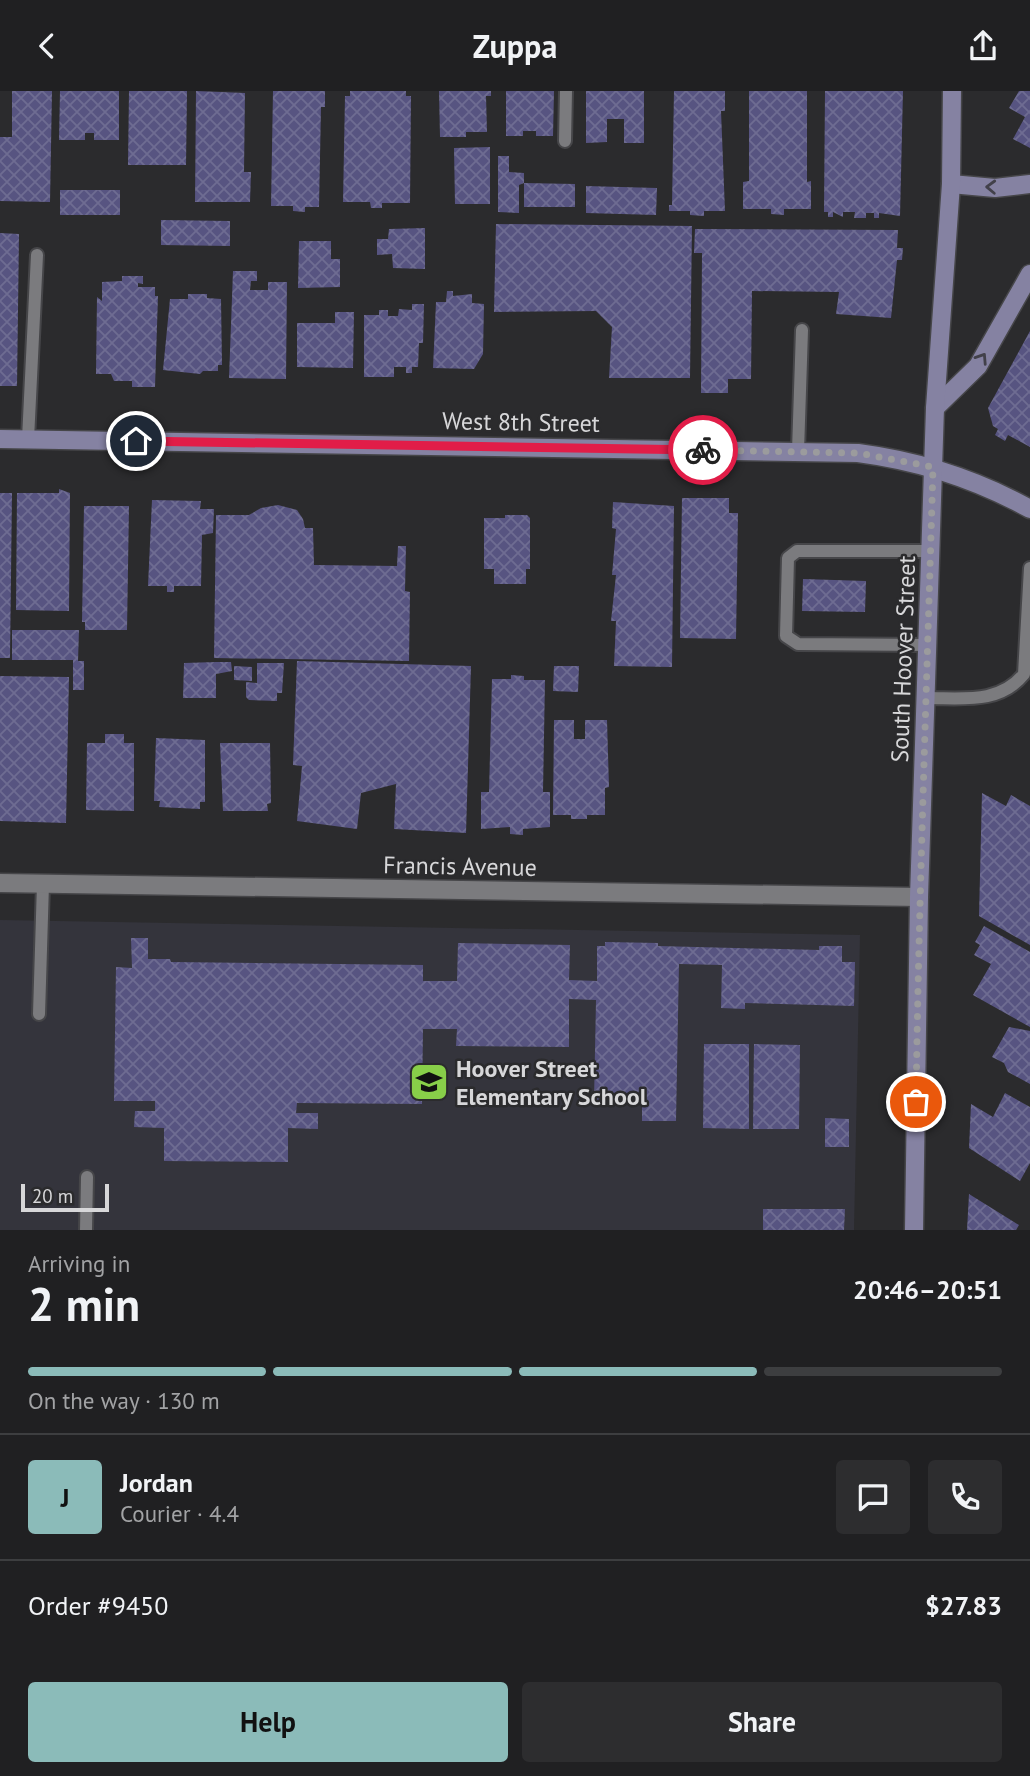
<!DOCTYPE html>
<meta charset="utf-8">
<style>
:root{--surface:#202022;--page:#2d2d2f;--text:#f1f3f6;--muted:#a2a3a5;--line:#3d3e40;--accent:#8bbbb9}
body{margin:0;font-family:"PT Sans",sans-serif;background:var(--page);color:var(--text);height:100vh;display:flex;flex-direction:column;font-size:26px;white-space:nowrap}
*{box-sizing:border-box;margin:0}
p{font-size:23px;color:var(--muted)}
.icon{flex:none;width:38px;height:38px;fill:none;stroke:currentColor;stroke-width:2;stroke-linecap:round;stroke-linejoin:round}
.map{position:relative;height:1139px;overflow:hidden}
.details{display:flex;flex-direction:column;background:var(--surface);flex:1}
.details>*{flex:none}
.scale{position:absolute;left:21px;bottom:18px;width:88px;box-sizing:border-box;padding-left:7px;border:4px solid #d7d7d9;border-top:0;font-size:19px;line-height:24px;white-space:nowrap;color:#d7d7d9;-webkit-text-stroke:5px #2b2b2d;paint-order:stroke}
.pin{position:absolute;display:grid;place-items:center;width:60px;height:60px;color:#fff;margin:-30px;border:4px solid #fff;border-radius:50%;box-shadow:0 2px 7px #0007}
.courier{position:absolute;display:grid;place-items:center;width:70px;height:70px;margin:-35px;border:5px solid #e11d48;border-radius:50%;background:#fff;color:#222;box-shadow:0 2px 9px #0007}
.summary em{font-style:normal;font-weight:600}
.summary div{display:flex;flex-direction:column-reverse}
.summary{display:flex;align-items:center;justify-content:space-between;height:119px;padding:0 28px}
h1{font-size:46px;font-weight:600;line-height:52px}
.bar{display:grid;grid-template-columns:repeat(4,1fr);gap:10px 7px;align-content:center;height:84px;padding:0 28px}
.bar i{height:9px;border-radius:5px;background:var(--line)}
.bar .on{background:var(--accent)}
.bar p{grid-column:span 4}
.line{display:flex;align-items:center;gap:18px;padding:0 28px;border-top:2px solid var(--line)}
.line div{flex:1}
.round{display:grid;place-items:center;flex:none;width:74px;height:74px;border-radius:7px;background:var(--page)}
.action{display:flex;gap:14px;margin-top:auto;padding:14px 28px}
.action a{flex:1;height:80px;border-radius:7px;background:var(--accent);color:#111;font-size:28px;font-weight:600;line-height:80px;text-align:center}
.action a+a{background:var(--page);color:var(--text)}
header{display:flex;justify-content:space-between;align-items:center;height:91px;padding:0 28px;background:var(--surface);font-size:32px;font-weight:600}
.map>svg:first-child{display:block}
.built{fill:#34343c}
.building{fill:url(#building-cross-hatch)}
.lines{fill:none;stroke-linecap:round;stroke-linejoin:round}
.lane-casing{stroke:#464649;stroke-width:16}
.street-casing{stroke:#464649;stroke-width:21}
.secondary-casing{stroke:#464649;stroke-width:21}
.lane{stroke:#7b7b7e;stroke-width:12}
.street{stroke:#7b7b7e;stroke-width:18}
.secondary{stroke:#8582a2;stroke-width:18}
.oneway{stroke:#42414a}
.done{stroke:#9b9b9d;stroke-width:7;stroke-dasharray:0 12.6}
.route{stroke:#e11d48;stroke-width:9}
.labels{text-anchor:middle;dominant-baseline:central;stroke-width:5;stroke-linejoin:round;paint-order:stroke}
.street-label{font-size:24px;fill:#d7d7d9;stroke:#2b2b2d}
.poi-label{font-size:24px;font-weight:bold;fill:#d7d7d9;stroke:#2b2b2d;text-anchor:start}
</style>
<header><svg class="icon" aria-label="back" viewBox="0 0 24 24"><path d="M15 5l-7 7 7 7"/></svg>Zuppa<svg class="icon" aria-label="share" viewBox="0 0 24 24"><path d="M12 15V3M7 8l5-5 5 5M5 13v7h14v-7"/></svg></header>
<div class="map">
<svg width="1030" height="1139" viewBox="0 0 1030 1139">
<defs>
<pattern id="building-cross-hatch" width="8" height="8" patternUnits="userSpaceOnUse" patternTransform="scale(1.75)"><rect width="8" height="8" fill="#575481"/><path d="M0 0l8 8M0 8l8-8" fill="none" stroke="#6e6c92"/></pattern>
</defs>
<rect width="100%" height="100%" fill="#2b2b2d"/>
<polygon class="built" points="0,829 860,844 854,1139 0,1139"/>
<g class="building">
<polygon points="12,0 52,0 50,111 0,110 0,46 12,46"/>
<polygon points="60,0 119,0 119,49 94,49 94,42 85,42 85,49 59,49"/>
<polygon points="129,0 187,0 186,74 128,74"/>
<polygon points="196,0 245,2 244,81 251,81 250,111 195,111"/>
<polygon points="273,0 325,0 325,16 321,16 319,116 305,116 305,121 293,120 293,115 271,115"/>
<polygon points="350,0 406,0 406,5 411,5 410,112 382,112 382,117 371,117 370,111 343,111 345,5 350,5"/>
<polygon points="439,0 491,0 491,5 486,5 487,41 466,41 466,46 440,46"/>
<polygon points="506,0 554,0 553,45 536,45 536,40 523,40 523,45 506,45"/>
<polygon points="586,0 644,0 644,52 624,52 624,28 607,28 607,51 586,52"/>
<polygon points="674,0 725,0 725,20 721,20 725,120 704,120 704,125 690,124 690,120 669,120 669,114 672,114"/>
<polygon points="749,0 807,0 807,91 811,90 811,118 784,118 784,124 771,123 771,118 743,118 743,91 749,90"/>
<polygon points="825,0 903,0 900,125 879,122 879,127 874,127 874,122 866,122 866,127 854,127 855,121 843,121 843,126 833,121 833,126 828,126 828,121 824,121"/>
<polygon points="1019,0 1030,0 1030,57 1013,48 1025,26 1009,17"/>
<polygon points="490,56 490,113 455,113 454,57"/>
<polygon points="498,65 509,65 509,81 524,82 524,92 519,94 519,122 498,121"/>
<polygon points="524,92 575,93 575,116 524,116"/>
<polygon points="586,95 657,97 656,124 586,122"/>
<rect x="60" y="99" width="60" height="25"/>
<polygon points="161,129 230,130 230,155 161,154"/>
<polygon points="496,133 692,135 690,287 609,287 612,236 596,220 494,221"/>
<polygon points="425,137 425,178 393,177 392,163 377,164 377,148 388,148 389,138"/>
<polygon points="695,138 898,139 897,157 903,157 902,169 897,169 891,227 836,223 839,201 752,200 751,288 728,288 728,302 701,302 702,162 694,162"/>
<polygon points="0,142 19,143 17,295 0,295"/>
<polygon points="299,150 331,150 331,168 340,168 340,196 298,197"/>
<polygon points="233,180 257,180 257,190 251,190 250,199 268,199 268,191 287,191 286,288 229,287"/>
<polygon points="122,185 143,185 143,193 138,192 138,196 155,196 155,205 158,205 155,296 132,296 132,290 114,290 111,283 96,283 97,206 102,210 102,191 122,190"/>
<polygon points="447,200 453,200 453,205 472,203 472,212 484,213 483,263 474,278 433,277 436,211 446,211"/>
<polygon points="188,203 207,203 207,207 221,208 222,274 218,274 218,280 203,280 200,283 163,279 170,208 188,208"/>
<polygon points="412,213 424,213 423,252 419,252 418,276 412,276 412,282 406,282 406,276 394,276 394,286 364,286 364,224 379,224 379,219 388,219 388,225 398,225 399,218 412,219"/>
<polygon points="335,221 354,221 353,277 297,276 297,232 335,232"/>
<polygon points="1030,240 1030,356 1008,344 1005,350 995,344 998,338 993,335 988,317"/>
<polygon points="59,398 70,402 69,520 16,519 17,402 59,402"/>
<polygon points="0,402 12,402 10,567 0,567"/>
<polygon points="682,407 729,407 729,422 738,422 736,548 680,547"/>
<polygon points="152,409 201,410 200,418 214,418 213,442 202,444 201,495 174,495 174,501 167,501 167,495 148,495"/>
<polygon points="613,411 674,415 672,576 614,575 616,530 611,530 616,484 612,484 616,438 612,437"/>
<polygon points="278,414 297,419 303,428 305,437 313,437 314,474 397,475 398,455 406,455 405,500 410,501 409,570 214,567 216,424 249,424 261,417"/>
<polygon points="84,415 129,415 127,539 85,539 85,531 82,531"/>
<polygon points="505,424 527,424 530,427 530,478 526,478 526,493 494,493 494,478 484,478 484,427 505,427"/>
<polygon points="803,488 866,490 865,521 802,520"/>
<polygon points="12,539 79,539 78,570 84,570 84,599 73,599 73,569 12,569"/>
<polygon points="297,570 471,575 466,742 394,738 396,693 361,702 357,738 297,730 302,675 293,674"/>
<polygon points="216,571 231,571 232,580 216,583 216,607 183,607 184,572"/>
<polygon points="257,572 284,572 282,602 277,602 277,610 249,609 246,606 246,591 257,592"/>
<polygon points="234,575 252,576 252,590 234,589"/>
<polygon points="554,575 579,575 578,601 553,600"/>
<polygon points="511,584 524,585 524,589 545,589 543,701 550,701 550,736 523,738 523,744 510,743 510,736 481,738 481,701 489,701 492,588 511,588"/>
<polygon points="0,585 69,586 66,732 0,730"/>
<polygon points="554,629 574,629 574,648 585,648 585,629 607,629 609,696 605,697 605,724 587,724 587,728 571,728 571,724 553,724"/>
<polygon points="105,643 124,643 124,652 134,652 134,720 86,719 87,652 105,652"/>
<polygon points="156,647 205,649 205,711 200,711 200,718 159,716 160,710 154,710"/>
<polygon points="220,652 270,652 271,712 267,713 268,720 223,720"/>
<polygon points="982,702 1006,715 1011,704 1030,715 1030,854 979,825"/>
<polygon points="984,835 1030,861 1030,936 973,904 991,873 974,864 980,854 975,851"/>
<polygon points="131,847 148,847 148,868 170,868 171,871 423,874 423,890 457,890 458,852 570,854 569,889 597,890 597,855 605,855 605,851 658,852 658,855 819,859 819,855 842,855 842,871 855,871 854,915 745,912 745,918 721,917 722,874 679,873 676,1030 642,1030 642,1010 594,1010 596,909 569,908 569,956 456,955 457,938 423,938 422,1013 297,1012 296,1022 318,1022 318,1038 288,1037 288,1071 164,1070 164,1037 134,1036 135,1020 155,1020 155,1010 114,1010 116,876 132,877"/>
<polygon points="1009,936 1030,940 1030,993 1008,981 1004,972 992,966"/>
<polygon points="704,953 749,953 749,1038 703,1037"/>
<polygon points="754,953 800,954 799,1038 753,1038"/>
<polygon points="1005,1002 1030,1016 1030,1072 1020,1090 969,1057 971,1013 993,1026"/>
<polygon points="825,1027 849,1028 849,1056 825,1056"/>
<polygon points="969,1103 1019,1134 1016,1139 967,1139"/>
<polygon points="763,1118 845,1118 844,1139 763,1139"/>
</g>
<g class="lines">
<g class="lane-casing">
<g id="lane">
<polyline points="565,50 566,0"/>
<polyline points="28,348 37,164"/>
<polyline points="798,360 802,239"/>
<polyline points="929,554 798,553 786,545 788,467 797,460 931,460"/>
<path d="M928 607C963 607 1000 613 1024 583L1030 477"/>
<polyline points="39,923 43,793"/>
<polyline points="86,1139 87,1086"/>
</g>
</g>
<g class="street-casing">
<polyline id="street" points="0,792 919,806"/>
</g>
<g class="secondary-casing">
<g id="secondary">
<polyline points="951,93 995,97 1030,93"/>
<polyline points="935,317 978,275 1030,183"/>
<path d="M0 348 858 362C919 370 976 388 1030 418"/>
<polyline points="914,1139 919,806 935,317 951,93 952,0"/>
</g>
</g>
<use href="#lane" class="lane"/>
<use href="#street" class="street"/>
<use href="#secondary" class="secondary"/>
</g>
<defs><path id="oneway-chevron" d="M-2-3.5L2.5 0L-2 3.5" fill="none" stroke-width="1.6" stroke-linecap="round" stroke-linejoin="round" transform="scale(1.75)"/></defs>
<g class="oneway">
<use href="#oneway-chevron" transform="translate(991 96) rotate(-178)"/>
<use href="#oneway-chevron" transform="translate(982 267) rotate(-57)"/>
</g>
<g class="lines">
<path class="done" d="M703 359 858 362 933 376C927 588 919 799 916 1011"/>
<polyline class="route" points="136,350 703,359"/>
</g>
<defs>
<g id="school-square" transform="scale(2.0125)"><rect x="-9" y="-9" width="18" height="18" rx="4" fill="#88cf49" stroke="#2b2b2d"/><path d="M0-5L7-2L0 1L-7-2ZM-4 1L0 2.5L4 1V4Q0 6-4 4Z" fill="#111"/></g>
</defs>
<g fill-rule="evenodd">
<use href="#school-square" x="429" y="991"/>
</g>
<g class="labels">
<g class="street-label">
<text transform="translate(521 331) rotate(1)">West 8th Street</text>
<text transform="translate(903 568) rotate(-88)">South Hoover Street</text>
<text transform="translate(460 775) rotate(1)">Francis Avenue</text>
</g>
<g class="poi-label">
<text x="456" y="977">Hoover Street<tspan x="456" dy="28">Elementary School</tspan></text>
</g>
</g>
</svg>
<div class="scale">20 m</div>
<div class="pin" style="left:916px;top:1011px;background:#ea580c"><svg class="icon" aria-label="bag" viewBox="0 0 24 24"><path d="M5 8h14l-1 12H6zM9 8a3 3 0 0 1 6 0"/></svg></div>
<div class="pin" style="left:136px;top:350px;background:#1f2937"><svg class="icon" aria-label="home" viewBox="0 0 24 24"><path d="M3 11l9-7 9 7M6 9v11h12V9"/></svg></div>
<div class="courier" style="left:703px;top:359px"><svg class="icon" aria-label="bike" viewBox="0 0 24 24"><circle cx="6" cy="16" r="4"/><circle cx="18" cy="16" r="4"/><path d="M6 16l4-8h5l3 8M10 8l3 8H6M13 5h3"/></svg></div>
</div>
<section class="details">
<div class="summary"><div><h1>2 min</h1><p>Arriving in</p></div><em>20:46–20:51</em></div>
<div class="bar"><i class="on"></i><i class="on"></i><i class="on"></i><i></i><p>On the way · 130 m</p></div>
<div class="line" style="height:126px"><b class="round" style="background:var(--accent);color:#111">J</b><div><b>Jordan</b><p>Courier · 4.4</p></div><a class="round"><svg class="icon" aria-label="chat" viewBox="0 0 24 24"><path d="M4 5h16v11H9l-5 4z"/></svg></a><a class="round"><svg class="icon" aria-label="phone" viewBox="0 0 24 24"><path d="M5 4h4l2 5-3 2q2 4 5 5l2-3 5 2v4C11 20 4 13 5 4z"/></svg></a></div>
<div class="line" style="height:91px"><div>Order #9450</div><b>$27.83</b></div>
<div class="action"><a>Help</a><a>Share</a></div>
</section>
